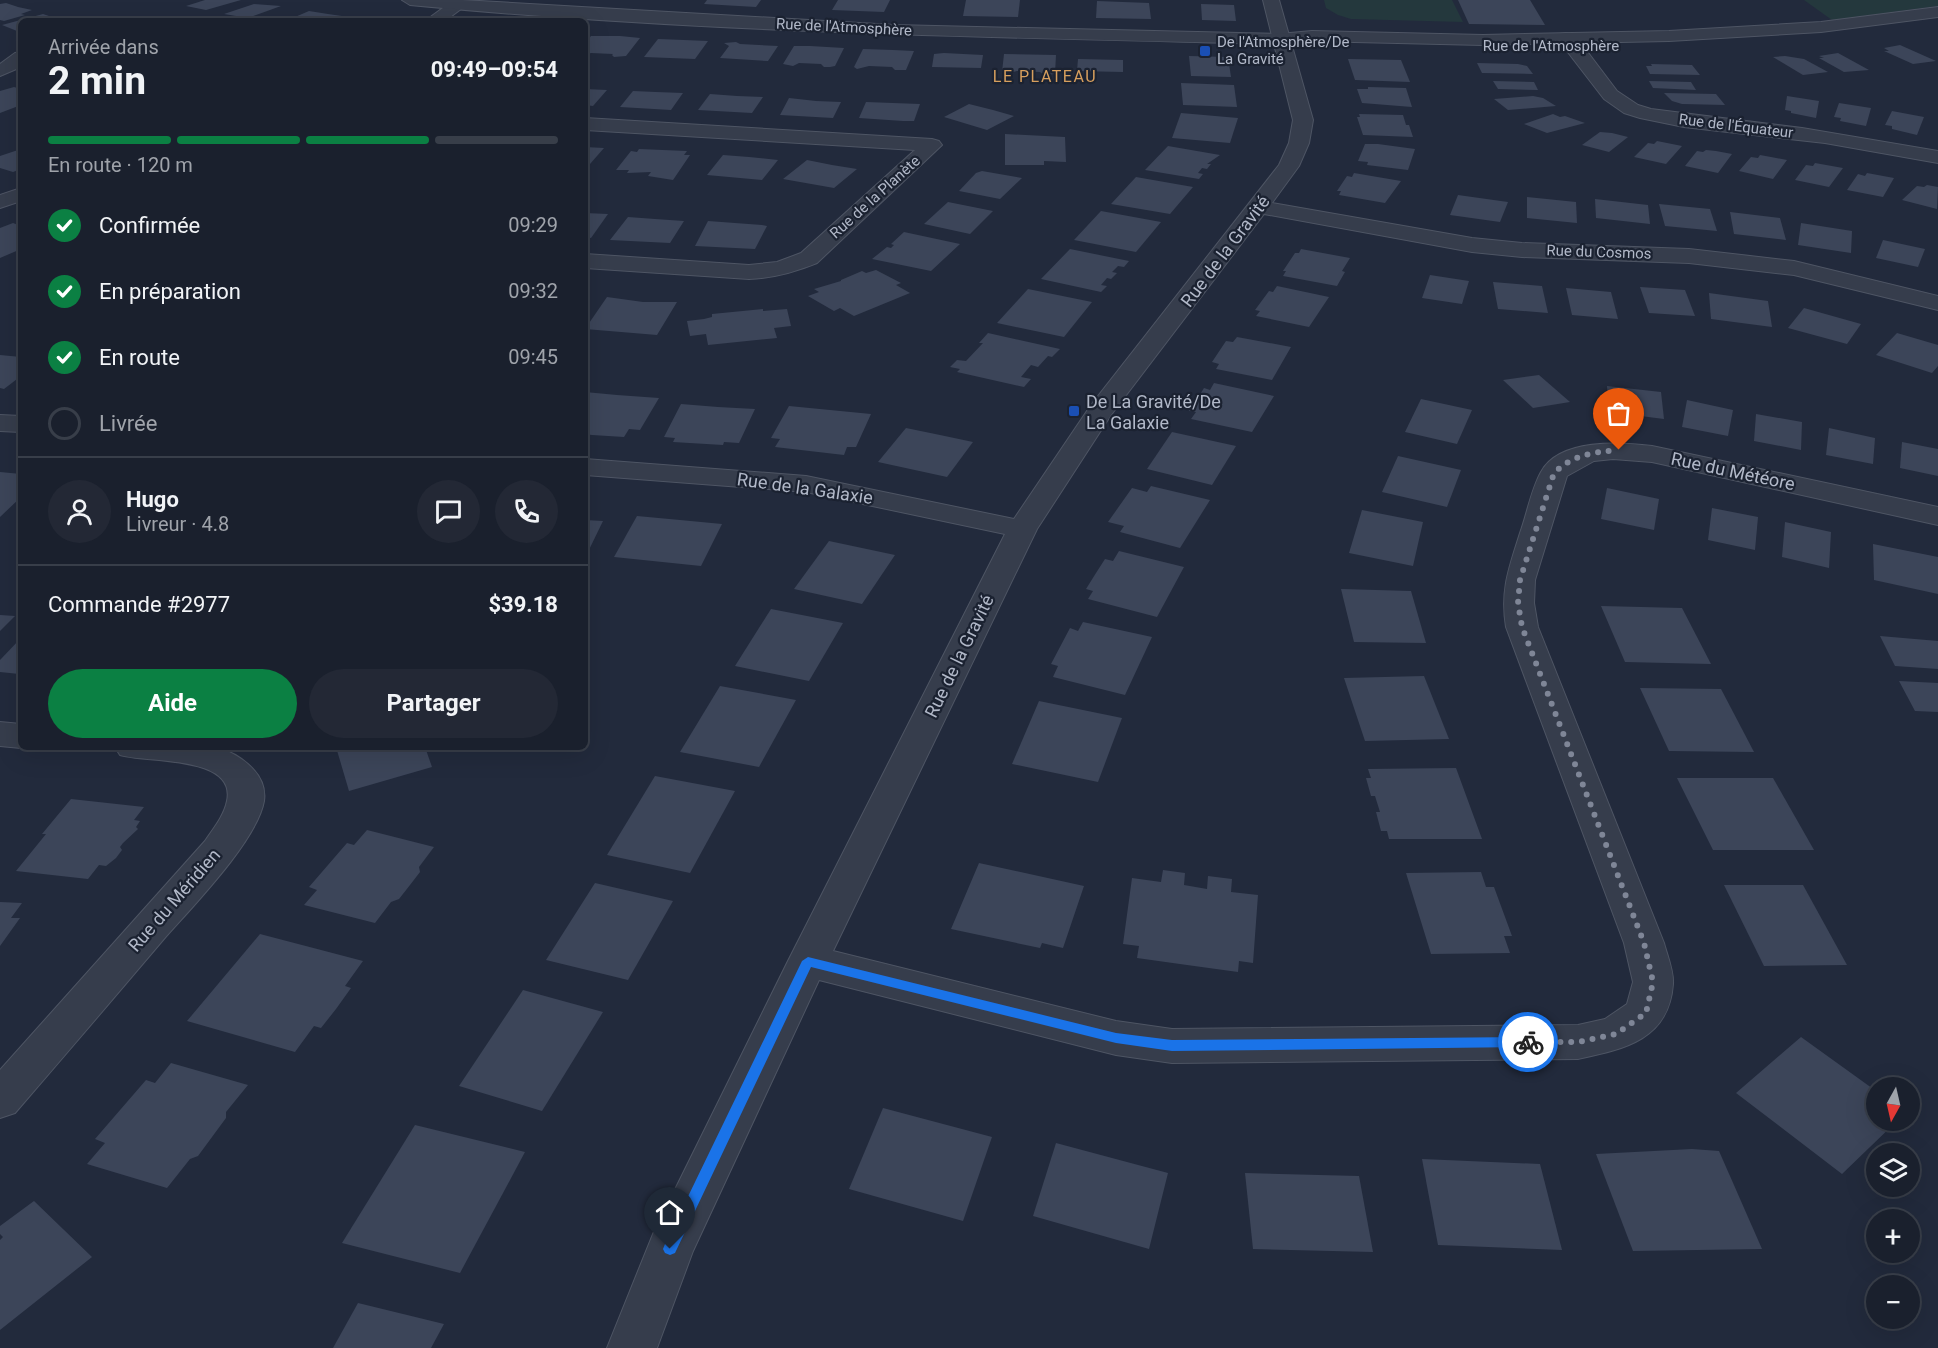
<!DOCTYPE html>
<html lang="fr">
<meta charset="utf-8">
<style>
:root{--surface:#1a202d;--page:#232835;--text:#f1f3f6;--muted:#9fa3aa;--line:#383e49;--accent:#0b8043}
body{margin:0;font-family:Roboto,sans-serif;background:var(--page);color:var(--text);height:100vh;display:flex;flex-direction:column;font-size:22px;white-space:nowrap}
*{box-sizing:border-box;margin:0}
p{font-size:20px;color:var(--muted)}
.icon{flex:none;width:33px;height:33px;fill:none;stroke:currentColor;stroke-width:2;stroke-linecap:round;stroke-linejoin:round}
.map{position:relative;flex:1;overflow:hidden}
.side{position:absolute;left:18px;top:18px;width:570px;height:732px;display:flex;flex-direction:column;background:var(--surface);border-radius:9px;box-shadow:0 6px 24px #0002,0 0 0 2px var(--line)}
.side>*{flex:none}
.needle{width:39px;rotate:188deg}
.tools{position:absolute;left:1866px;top:1077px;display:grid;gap:12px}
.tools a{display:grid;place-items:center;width:54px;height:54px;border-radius:50%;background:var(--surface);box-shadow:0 6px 24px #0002,0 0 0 2px var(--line);font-size:30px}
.pin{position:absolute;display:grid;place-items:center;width:51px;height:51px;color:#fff;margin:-62px -26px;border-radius:50% 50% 50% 0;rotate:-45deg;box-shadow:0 0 6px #0007}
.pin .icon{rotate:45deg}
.courier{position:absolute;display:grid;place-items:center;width:60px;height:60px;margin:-30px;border:4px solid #1a73e8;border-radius:50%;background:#fff;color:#222;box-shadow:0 2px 8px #0007}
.head em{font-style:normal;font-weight:700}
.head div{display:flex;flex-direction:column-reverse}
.head{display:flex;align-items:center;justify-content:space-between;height:102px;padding:0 30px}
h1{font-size:39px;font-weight:700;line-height:45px}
.bar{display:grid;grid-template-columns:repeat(4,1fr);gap:9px 6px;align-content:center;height:72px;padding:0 30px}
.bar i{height:8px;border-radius:4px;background:var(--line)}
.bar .selected{background:var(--accent)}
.bar p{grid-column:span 4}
.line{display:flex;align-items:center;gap:15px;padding:0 30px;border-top:2px solid var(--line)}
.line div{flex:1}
.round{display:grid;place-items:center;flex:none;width:63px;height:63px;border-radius:32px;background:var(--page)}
ol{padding:0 30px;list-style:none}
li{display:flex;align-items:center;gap:18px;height:66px}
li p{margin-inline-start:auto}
li .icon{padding:6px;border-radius:50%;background:var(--accent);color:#fff;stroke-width:4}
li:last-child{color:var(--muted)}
li i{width:33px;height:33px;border:3px solid var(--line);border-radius:50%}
.button{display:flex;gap:12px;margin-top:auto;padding:12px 30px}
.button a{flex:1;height:69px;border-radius:36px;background:var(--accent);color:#fff;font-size:24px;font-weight:700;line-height:69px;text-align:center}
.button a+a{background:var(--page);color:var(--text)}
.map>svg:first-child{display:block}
.green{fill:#24383d}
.building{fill:#3c4559}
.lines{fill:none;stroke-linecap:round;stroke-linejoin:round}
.minor-casing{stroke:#4e5564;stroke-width:2}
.tertiary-casing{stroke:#4e5564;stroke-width:2}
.minor{fill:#363d4c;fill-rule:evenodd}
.tertiary{fill:#363d4c;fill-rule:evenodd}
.route{fill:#1a73e8}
.done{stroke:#7f8697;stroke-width:6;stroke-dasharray:0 10.8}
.transit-dot{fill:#1a4fb4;stroke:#1b2231;stroke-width:2}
.labels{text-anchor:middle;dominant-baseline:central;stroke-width:4.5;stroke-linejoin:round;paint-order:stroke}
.far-street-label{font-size:15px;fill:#b1b8c8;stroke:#1b2231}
.far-poi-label{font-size:15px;fill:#b1b8c8;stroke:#1b2231;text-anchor:start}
.far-neighbourhood-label{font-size:16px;letter-spacing:1.5px;fill:#d79f5e;stroke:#1b2231}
.street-label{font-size:18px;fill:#b1b8c8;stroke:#1b2231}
.poi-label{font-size:18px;fill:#b1b8c8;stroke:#1b2231;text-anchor:start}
</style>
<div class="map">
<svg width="1938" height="1348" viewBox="0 0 1938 1348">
<rect width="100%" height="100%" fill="#222a3c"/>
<g class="green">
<polygon points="1324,0 1452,0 1463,22 1351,19 1338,15 1326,8"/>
<polygon points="1804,0 1938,0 1938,6 1832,20"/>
</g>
<g class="building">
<polygon points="205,0 241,0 206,10 186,6"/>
<polygon points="707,0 761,0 756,7 704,4"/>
<polygon points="838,0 890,0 884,12 832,10"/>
<polygon points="966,0 1020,0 1018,17 963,16"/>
<polygon points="1458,0 1530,0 1545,25 1469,24"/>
<polygon points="1097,1 1149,3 1151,19 1096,18"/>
<polygon points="6,3 18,7 32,10 21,14 25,15 4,21 0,20 0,4"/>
<polygon points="254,4 281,6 248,18 224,14"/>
<polygon points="1201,4 1234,5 1236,21 1202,20"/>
<polygon points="309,11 328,14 342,16 331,21 288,20"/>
<polygon points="43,14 64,21 21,21 21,30 17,31 2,25"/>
<polygon points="591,36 620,36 640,38 626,56 614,57 612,55 613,54 591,53 585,55 585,43"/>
<polygon points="658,39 684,40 708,41 695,59 644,57"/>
<polygon points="736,42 740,44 778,46 768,61 720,58 729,46 724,43"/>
<polygon points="1900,45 1936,61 1913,64 1884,51 1889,51 1884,48"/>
<polygon points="794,46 810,46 844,48 835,66 830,67 824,67 821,64 799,63 793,66 783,64"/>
<polygon points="863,49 893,50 914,51 906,70 895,70 892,67 869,66 857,69 854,67"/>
<polygon points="944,53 983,55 981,68 932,67 934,54"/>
<polygon points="1838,53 1869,70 1844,72 1819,58 1824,58 1819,56"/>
<polygon points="1004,54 1056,55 1055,74 1044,75 1040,72 1017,71 1005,74 1002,72"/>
<polygon points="1189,56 1228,57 1231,77 1191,76"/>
<polygon points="1785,56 1804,59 1828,72 1803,75 1773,57"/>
<polygon points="1078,59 1123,60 1123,72 1077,71"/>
<polygon points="1348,59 1401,60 1410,82 1355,80"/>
<polygon points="1477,63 1518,64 1527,66 1533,74 1482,73"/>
<polygon points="1651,64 1692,65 1700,75 1650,74 1646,66 1652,66"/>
<polygon points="1493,81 1534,82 1538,90 1498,89"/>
<polygon points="1649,81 1691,82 1696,90 1653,88"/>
<polygon points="1181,83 1234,85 1237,107 1183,105"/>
<polygon points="14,87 21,89 21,105 0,113 0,91"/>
<polygon points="1368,87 1406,88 1412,107 1362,103 1357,89 1368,89"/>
<polygon points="585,89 607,90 593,106 585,105"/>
<polygon points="633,91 656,92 683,93 671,110 620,107"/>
<polygon points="1664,93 1716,94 1725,105 1682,104 1672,101"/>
<polygon points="710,94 737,96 763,97 752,113 698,110"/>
<polygon points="1533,96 1543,98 1556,106 1508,110 1494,99"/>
<polygon points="1787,96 1819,101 1816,118 1791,113 1791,111 1785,110"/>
<polygon points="789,98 816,101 841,102 833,118 780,115"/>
<polygon points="866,102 920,104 914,121 903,121 859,118"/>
<polygon points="1839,103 1871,108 1866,126 1840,121 1841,118 1834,117"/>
<polygon points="969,104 993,110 1014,116 987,130 944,117"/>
<polygon points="1892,111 1924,117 1917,135 1892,129 1892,126 1885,125"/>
<polygon points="1181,113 1238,118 1230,143 1172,138"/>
<polygon points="1359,114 1403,115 1406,125 1409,125 1413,137 1363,135 1357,117 1360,117"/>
<polygon points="1553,114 1560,117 1565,116 1585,123 1547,133 1524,124"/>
<polygon points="1600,132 1612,133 1628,137 1609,152 1582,145"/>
<polygon points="1005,134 1065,137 1066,162 1044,161 1044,165 1005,165"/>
<polygon points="1657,141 1682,146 1666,164 1634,157 1648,143 1654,144"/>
<polygon points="1365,144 1378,144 1415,149 1408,170 1367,165 1368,162 1358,161"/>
<polygon points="1168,146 1220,155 1207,164 1211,164 1207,169 1202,168 1198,173 1203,174 1199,179 1145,170"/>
<polygon points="585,147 604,148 590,164 585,164"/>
<polygon points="21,149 21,169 13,172 0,168 0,156"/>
<polygon points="639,149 687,151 684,155 690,155 673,180 648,176 651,172 627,173 629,170 616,170 631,151 637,152"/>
<polygon points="1706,150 1716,151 1732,154 1718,173 1685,166 1697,151 1703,152"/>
<polygon points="723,155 749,157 778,160 762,180 707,175"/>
<polygon points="1760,155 1771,157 1787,160 1773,179 1739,171 1751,157 1758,158"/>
<polygon points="807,160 832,165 857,169 834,188 783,179"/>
<polygon points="1815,163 1843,168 1829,187 1795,180 1806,165 1813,166"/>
<polygon points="982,171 1022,178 1000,199 959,191 976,173"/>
<polygon points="1354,173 1401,181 1385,203 1339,195 1341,191 1337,191 1347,176 1352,177"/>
<polygon points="1867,173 1894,178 1883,197 1847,190 1858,174 1865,176"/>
<polygon points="1136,177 1193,187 1170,214 1111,204"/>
<polygon points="1927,185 1938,187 1937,209 1902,200 1917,186 1924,187"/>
<polygon points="1458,195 1508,202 1500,222 1450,215"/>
<polygon points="1527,197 1576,202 1577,223 1527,218"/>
<polygon points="1595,199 1648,205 1650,224 1596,218"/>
<polygon points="948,202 993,211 970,234 924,224"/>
<polygon points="1659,204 1710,209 1717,231 1665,226"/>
<polygon points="1101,211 1161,222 1136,252 1074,240"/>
<polygon points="1730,212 1780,218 1786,240 1734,234"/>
<polygon points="585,213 608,214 591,238 585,237"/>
<polygon points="628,217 655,219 684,221 670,243 610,240"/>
<polygon points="708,221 762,225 767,226 755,249 695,246"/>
<polygon points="13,223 21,226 21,249 0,258 0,228"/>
<polygon points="1801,223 1852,231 1851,253 1798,245"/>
<polygon points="904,232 960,244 931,271 872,259 887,247 891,248 894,245 891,244"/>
<polygon points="1883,240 1925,249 1918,267 1876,258"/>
<polygon points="1070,249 1129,261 1124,267 1118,266 1112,272 1117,273 1111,279 1107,278 1101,285 1107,286 1101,292 1041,279"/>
<polygon points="1301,249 1350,258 1342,271 1345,272 1337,286 1283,276 1286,271 1283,271 1295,253 1299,253"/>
<polygon points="876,270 901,283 896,285 910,293 854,316 840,308 834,311 808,296 819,292 814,289 841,281 841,280 862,271 866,273"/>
<polygon points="1430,275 1469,281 1462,304 1422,298"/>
<polygon points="1493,282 1542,286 1548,313 1498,309"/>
<polygon points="1277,286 1329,297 1309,327 1256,316 1260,311 1255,310 1269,291 1273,292"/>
<polygon points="1640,287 1685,290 1695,316 1649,313"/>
<polygon points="1566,288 1611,292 1618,319 1572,315"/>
<polygon points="1028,289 1092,302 1064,337 997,323"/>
<polygon points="1709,293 1768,301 1772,327 1711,319"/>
<polygon points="607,297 643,302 677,302 657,335 585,329"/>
<polygon points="1804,308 1861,324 1847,344 1788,328"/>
<polygon points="763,309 763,311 787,309 791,326 774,328 777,338 708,345 706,334 690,336 687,321 704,319 712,317 712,314"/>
<polygon points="988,333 1060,349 1052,357 1048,356 1038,367 1031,365 1021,377 1031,379 1024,387 957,372 960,369 950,367 957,360 966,361 983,343 979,343"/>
<polygon points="1897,333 1938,345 1938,366 1932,373 1876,355"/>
<polygon points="1237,337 1291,347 1272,380 1216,369 1219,364 1212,362 1226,341 1233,342"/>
<polygon points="0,355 21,357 21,376 4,389 0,388"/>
<polygon points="1539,375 1570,402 1533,408 1503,380"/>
<polygon points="1214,383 1274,396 1252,432 1191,419 1196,412 1189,411 1197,399 1204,388 1210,390"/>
<polygon points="1607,386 1661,392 1664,419 1609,412"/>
<polygon points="585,392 617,395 659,398 640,430 629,429 624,437 592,435 585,434"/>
<polygon points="1421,399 1472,410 1457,444 1405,432"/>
<polygon points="1687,400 1733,410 1728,436 1682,427"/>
<polygon points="681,404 718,407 755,409 739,443 724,442 723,445 673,442 675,438 664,437"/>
<polygon points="789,406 871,414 856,447 847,447 844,455 775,447 780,439 771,438"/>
<polygon points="1756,414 1802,422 1801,450 1754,441"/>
<polygon points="906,428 940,435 973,442 947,477 878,462"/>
<polygon points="1829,428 1875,438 1873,464 1826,455"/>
<polygon points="1172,432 1236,446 1212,485 1147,469"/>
<polygon points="1902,442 1938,449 1938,476 1900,468"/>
<polygon points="1398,456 1461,470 1447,507 1382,492"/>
<polygon points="0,472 21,474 21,497 0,517"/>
<polygon points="1151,486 1210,500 1180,548 1120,532 1124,526 1108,522 1132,488 1147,492"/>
<polygon points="1607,488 1659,499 1654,530 1601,519"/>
<polygon points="1712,508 1758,517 1755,550 1708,540"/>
<polygon points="1362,510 1423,522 1413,566 1349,553"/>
<polygon points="637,516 680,520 722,524 701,566 614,557"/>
<polygon points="585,520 603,521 585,558"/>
<polygon points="1785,522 1831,532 1829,568 1782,557"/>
<polygon points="829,541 895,555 862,604 794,589"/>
<polygon points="1873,544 1938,557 1938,594 1874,580"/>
<polygon points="1119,551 1184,567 1157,617 1088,599 1093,591 1086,589 1096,573 1105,559 1113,561"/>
<polygon points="1341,589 1411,591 1426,643 1354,642"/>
<polygon points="1601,606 1682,608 1711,664 1625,662"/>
<polygon points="771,609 843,623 809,681 735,666"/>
<polygon points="0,615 15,616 0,631"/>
<polygon points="1083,622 1152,637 1125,695 1053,677 1058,666 1051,664 1070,628 1078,631"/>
<polygon points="1880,636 1938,641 1938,669 1895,666"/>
<polygon points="21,638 21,672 19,674 0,672 0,660"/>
<polygon points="1424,676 1449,739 1365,741 1344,678"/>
<polygon points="1899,681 1938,683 1938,712 1915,711"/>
<polygon points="720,686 796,700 759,767 680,752"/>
<polygon points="1640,688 1721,689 1754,752 1669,751"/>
<polygon points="1039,701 1122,718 1098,782 1012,764"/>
<polygon points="336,747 425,747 432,767 349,791"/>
<polygon points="1456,768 1482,839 1389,839 1387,831 1381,831 1376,812 1380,812 1375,796 1371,796 1366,778 1371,778 1368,769"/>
<polygon points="655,776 735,791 690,873 607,855"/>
<polygon points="1677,778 1773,778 1814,850 1713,850"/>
<polygon points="71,799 144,807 134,820 140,821 136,827 138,829 123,843 120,847 122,850 116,858 106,866 99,865 88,879 16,871 46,834 42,834"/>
<polygon points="367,830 434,847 419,867 420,872 410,885 399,899 391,902 375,923 304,905 317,890 309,887 347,843 354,845"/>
<polygon points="979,863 1084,886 1063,948 1042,943 1040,948 951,929"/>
<polygon points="1163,870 1185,873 1184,885 1207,889 1208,876 1232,879 1231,892 1258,895 1253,963 1239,961 1238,972 1187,965 1137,958 1139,946 1123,944 1132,878 1161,882"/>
<polygon points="1481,872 1486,887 1494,887 1512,936 1504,936 1510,953 1431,954 1406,873"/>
<polygon points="595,883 673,901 628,980 546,960"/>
<polygon points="1724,885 1803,885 1847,965 1764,966"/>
<polygon points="0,902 22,903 11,918 20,918 0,946"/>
<polygon points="260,934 363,961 345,986 351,988 336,1009 321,1028 314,1026 295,1052 187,1021"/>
<polygon points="523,990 603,1012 542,1111 459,1086"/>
<polygon points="1801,1037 1876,1091 1876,1120 1898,1120 1842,1174 1736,1093"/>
<polygon points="171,1063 248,1085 226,1112 226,1118 198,1156 190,1159 167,1188 87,1164 105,1143 95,1139 146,1080 155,1083"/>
<polygon points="883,1108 992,1137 963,1221 849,1189"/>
<polygon points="415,1125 525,1152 460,1273 342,1243"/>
<polygon points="1056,1143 1168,1173 1149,1249 1033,1216"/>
<polygon points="1692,1149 1719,1151 1762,1249 1633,1251 1596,1154"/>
<polygon points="1422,1159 1540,1164 1562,1250 1438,1245"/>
<polygon points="1245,1173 1359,1176 1373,1252 1253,1249"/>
<polygon points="34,1201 92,1257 0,1330 0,1240 3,1237 0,1234 0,1226"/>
<polygon points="358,1303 444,1324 431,1348 333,1348"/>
</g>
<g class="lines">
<g class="minor-casing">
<g id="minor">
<path d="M1263 0H1279L1313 120 1309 143 1299 166 1272 203 1472 238 1522 243 1689 249 1794 261 1938 296V310L1794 275 1689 263 1522 257 1472 252 1264 214 1111 415 1037 529 833 951 1116 1021 1172 1029 1578 1025 1605 1019 1627 1004 1633 982 1624 943 1506 627C1500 590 1509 568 1520 533 1527 514 1531 490 1541 472 1559 438 1621 442 1652 446L1938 507V525L1652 462 1613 459 1594 461 1567 476 1535 580 1534 603 1538 627 1664 943C1667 955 1674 971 1673 984 1669 1040 1624 1049 1578 1059L1172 1063 1116 1055 819 980 693 1251 657 1348H607L653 1234 788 961 1005 534 806 492 585 475V459L806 476 1014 519 1091 405 1279 165 1289 143 1293 120Z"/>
<polygon points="457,1 465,6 445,21 425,21 451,2"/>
<polygon points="1566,33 1572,34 1580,42 1617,91 1638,105 1651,109 1802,128 1938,151 1938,163 1825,143 1684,127 1640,118 1624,113 1604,99 1560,42 1557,38 1560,34"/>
<polygon points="21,52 21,67 0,76 0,64 15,53"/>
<path d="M585 118 932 139 939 141 942 145 817 263C795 272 773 278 749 279L585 268V254L749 265 777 262 801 253 915 150 585 130Z"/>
<polygon points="21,188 21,201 0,208 0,195"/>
<polygon points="0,415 21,416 21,432 0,431"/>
<polygon points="0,722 21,724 21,747 23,747 21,748 0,746"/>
<path d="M115 747H217C239 754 268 773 264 801 257 841 191 908 163 940 114 998 65 1055 15 1113L0 1118V1070L205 841C213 829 224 816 227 801 237 755 146 763 120 755Z"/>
</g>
</g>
<g class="tertiary-casing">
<path id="tertiary" d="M402 0H462L894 25 1279 34 1312 31 1483 35 1669 31 1821 22 1938 7V17L1821 32 1669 41 1483 45 1312 41 1279 44C989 37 699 33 410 5Z"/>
</g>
<use href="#minor" class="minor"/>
<use href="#tertiary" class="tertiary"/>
</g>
<polygon class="route" points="808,957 1116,1033 1172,1040 1528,1037 1534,1042 1528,1047 1172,1051 1116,1043 811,967 675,1253 670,1255 665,1253 663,1249 665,1244 802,961"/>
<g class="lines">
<path class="done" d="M1528 1042H1578L1616 1034 1646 1013 1653 982 1644 943 1522 627 1518 603 1520 580 1554 473C1573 455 1593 452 1619 450"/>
</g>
<g class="transit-dot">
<rect x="1199" y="45" width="12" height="12" rx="3"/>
<rect x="1068" y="405" width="12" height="12" rx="3"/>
</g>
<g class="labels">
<g class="far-street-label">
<text transform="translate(844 27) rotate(3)">Rue de l'Atmosphère</text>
<text x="1551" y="46">Rue de l'Atmosphère</text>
<text transform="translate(1736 126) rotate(7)">Rue de l'Équateur</text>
<text transform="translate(875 197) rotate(-42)">Rue de la Planète</text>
<text transform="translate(1599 252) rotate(2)">Rue du Cosmos</text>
</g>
<g class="far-poi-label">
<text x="1217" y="42">De l'Atmosphère/De<tspan x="1217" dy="17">La Gravité</tspan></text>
</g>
<g class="far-neighbourhood-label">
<text x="1045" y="76">LE PLATEAU</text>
</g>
<g class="street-label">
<text transform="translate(1225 251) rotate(-53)">Rue de la Gravité</text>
<text transform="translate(1733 471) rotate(12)">Rue du Météore</text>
<text transform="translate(805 488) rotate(8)">Rue de la Galaxie</text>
<text transform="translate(959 656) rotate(-64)">Rue de la Gravité</text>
<text transform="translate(174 900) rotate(-49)">Rue du Méridien</text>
</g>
<g class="poi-label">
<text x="1086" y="401">De La Gravité/De<tspan x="1086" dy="21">La Galaxie</tspan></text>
</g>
</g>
</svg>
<div class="tools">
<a><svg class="needle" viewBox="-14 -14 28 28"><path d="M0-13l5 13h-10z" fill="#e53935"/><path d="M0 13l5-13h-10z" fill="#9fa3aa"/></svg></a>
<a><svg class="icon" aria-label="layers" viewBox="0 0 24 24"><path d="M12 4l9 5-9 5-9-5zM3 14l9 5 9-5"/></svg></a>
<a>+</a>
<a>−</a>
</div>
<div class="pin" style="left:1619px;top:450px;background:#ea580c"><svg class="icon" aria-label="bag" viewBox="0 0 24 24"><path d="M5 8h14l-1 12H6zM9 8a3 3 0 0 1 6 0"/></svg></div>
<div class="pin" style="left:670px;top:1249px;background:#1f2937"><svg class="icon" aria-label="home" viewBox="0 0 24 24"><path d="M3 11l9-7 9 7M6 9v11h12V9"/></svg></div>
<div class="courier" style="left:1528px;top:1042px"><svg class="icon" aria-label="bike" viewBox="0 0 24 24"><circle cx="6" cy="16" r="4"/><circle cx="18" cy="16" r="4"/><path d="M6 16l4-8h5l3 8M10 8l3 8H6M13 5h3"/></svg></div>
<section class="side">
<div class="head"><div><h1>2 min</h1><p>Arrivée dans</p></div><em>09:49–09:54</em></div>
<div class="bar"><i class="selected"></i><i class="selected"></i><i class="selected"></i><i></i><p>En route · 120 m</p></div>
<ol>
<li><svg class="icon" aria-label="check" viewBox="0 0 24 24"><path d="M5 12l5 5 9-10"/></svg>Confirmée<p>09:29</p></li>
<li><svg class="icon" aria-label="check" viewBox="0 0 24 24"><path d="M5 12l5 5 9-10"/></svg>En préparation<p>09:32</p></li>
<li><svg class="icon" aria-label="check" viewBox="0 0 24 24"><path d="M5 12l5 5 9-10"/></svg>En route<p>09:45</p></li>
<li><i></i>Livrée</li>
</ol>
<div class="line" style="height:108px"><a class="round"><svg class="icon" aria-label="person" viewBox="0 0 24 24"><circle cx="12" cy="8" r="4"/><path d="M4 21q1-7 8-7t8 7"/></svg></a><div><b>Hugo</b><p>Livreur · 4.8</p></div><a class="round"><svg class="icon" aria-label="chat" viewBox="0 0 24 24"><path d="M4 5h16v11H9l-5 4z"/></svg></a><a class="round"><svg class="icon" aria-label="phone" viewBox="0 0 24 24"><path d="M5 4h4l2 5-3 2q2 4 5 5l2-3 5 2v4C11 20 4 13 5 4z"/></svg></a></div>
<div class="line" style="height:78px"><div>Commande #2977</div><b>$39.18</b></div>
<div class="button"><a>Aide</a><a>Partager</a></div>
</section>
</div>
